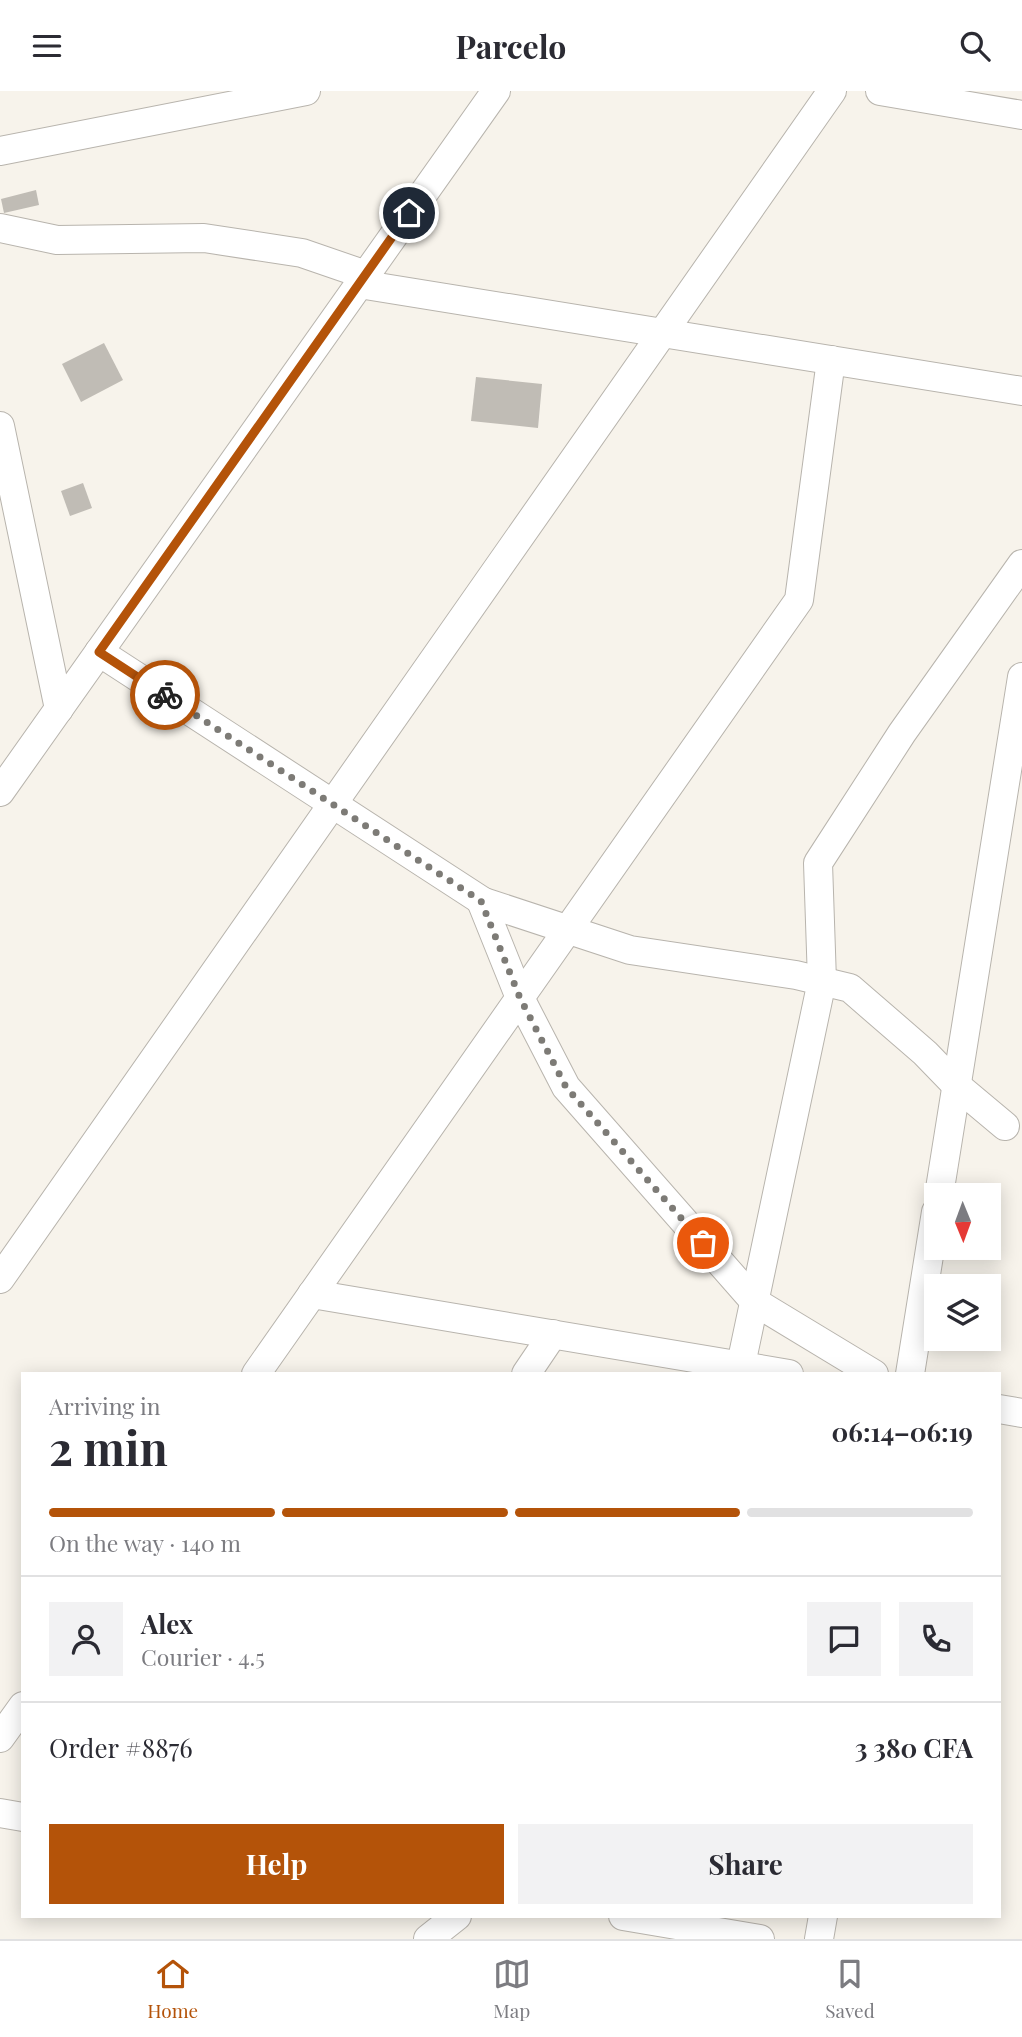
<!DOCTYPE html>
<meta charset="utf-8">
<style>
:root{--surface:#fff;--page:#f2f2f3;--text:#2b2b33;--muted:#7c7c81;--line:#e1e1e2;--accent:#b45309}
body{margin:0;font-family:"Playfair Display",serif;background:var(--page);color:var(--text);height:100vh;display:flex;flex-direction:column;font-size:26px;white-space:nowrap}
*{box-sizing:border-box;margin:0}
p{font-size:23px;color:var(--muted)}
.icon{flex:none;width:38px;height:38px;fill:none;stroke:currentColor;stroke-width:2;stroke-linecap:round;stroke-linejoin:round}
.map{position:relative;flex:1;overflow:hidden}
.drawer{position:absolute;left:21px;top:1281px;width:980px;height:546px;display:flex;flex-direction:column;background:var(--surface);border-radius:0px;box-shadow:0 4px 18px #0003}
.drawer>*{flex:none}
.needle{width:46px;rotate:179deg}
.tools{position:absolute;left:924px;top:1092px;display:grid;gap:14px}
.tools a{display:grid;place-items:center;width:77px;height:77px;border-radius:0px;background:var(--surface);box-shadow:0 4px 18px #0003;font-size:35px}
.pin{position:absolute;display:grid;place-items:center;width:60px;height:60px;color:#fff;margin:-30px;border:4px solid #fff;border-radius:50%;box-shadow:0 2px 7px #0007}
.courier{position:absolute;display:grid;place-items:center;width:70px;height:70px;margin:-35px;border:5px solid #b45309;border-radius:50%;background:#fff;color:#222;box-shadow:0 2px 9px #0007}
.headline em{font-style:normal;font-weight:700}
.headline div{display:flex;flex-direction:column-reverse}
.headline{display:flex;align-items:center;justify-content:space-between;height:119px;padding:0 28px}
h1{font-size:46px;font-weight:700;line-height:52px}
.bar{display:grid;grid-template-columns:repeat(4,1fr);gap:10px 7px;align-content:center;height:84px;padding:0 28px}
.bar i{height:9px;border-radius:5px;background:var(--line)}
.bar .active{background:var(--accent)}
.bar p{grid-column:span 4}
.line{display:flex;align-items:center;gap:18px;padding:0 28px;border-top:2px solid var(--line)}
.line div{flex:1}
.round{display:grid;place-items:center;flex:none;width:74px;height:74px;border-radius:0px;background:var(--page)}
.primary-button{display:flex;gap:14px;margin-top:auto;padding:14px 28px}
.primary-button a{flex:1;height:80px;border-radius:0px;background:var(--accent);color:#fff;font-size:28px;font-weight:700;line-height:80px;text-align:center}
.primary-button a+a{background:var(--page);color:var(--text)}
header{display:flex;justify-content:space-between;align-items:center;height:91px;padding:0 28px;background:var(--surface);font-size:32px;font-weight:700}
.tabs{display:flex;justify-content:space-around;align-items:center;height:98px;border-top:2px solid var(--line);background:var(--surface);font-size:19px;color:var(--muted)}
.tabs a{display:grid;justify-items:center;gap:4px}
.tabs .active{color:var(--accent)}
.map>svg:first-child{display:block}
.building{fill:#c0bcb5}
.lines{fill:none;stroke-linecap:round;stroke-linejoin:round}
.street-casing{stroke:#b8b4ad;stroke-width:30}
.street{stroke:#fff;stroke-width:28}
.done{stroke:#7d7b76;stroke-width:7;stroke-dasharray:0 12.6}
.route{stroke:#b45309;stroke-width:9}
</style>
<header><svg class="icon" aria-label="menu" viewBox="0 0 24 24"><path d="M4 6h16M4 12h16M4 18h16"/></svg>Parcelo<svg class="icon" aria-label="search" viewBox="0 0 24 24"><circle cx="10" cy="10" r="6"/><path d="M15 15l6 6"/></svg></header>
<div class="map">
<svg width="1022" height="1848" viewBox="0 0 1022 1848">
<rect width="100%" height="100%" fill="#f7f3eb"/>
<g class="building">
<polygon points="36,99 39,114 4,122 1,108"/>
<polygon points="104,252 123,289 81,311 62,273"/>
<polygon points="476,286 542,293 538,337 471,330"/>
<polygon points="83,392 92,417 70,425 61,400"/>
</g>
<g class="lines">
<g class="street-casing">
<g id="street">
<polyline points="880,0 1022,24"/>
<polyline points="0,60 306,0"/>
<polyline points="0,137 57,149 204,147 302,162 366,184"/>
<polyline points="359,193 1022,300"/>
<polyline points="0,335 59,618"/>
<polyline points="99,561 496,819"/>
<polyline points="0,701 496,0"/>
<polyline points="939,1104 1022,586"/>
<polyline points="0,1188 832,0"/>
<polyline points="312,1203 789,1283"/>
<polyline points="256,1283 799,509 831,269"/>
<polyline points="526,1283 553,1243"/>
<polyline points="739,1283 822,890 818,772 902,642 1022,473"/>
<polyline points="874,1283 755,1211 566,996 520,907 481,810 630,859 796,884 850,897 925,962 956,994 1005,1035"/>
<polyline points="910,1283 936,1121"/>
<polyline points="999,1318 1022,1322"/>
<polyline points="0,1647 23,1615"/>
<polyline points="0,1722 23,1726"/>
<polyline points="623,1825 760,1848"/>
<polyline points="428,1848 457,1825"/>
<polyline points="819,1848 823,1825"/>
</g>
</g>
<use href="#street" class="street"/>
</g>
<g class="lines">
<polyline class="done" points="165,604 481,810 520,907 566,996 703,1152"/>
<polyline class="route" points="165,604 99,561 409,122"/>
</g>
</svg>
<div class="tools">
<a><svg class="needle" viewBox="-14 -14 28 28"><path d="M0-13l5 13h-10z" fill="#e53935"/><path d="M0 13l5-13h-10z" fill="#7c7c81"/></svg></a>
<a><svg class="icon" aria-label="layers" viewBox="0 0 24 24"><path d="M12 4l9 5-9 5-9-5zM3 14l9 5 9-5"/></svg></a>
</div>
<div class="pin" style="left:703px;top:1152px;background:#ea580c"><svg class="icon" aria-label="bag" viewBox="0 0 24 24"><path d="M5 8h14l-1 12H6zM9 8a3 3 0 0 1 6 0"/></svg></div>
<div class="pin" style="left:409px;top:122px;background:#1f2937"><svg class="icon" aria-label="home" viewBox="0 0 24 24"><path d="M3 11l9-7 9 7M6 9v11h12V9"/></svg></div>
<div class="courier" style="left:165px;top:604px"><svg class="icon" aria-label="bike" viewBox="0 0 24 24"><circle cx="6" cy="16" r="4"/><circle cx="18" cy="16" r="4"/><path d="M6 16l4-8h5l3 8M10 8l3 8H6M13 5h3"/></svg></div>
<section class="drawer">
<div class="headline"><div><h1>2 min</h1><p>Arriving in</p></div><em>06:14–06:19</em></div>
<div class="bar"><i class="active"></i><i class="active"></i><i class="active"></i><i></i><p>On the way · 140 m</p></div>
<div class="line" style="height:126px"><a class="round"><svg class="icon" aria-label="person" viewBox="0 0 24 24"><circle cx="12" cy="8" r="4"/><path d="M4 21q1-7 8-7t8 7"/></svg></a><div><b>Alex</b><p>Courier · 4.5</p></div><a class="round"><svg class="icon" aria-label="chat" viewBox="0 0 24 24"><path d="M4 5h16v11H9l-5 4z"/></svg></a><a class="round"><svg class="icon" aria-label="phone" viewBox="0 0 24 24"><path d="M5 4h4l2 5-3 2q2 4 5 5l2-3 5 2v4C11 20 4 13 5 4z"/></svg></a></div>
<div class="line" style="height:91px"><div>Order #8876</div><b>3 380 CFA</b></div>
<div class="primary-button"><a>Help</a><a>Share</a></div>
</section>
</div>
<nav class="tabs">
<a class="active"><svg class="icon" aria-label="home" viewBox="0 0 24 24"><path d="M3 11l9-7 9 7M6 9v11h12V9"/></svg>Home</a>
<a><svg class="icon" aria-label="map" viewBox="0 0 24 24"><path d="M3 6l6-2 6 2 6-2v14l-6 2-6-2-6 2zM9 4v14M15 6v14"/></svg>Map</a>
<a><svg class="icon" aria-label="saved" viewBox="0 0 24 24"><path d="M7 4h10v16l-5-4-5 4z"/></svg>Saved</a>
</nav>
